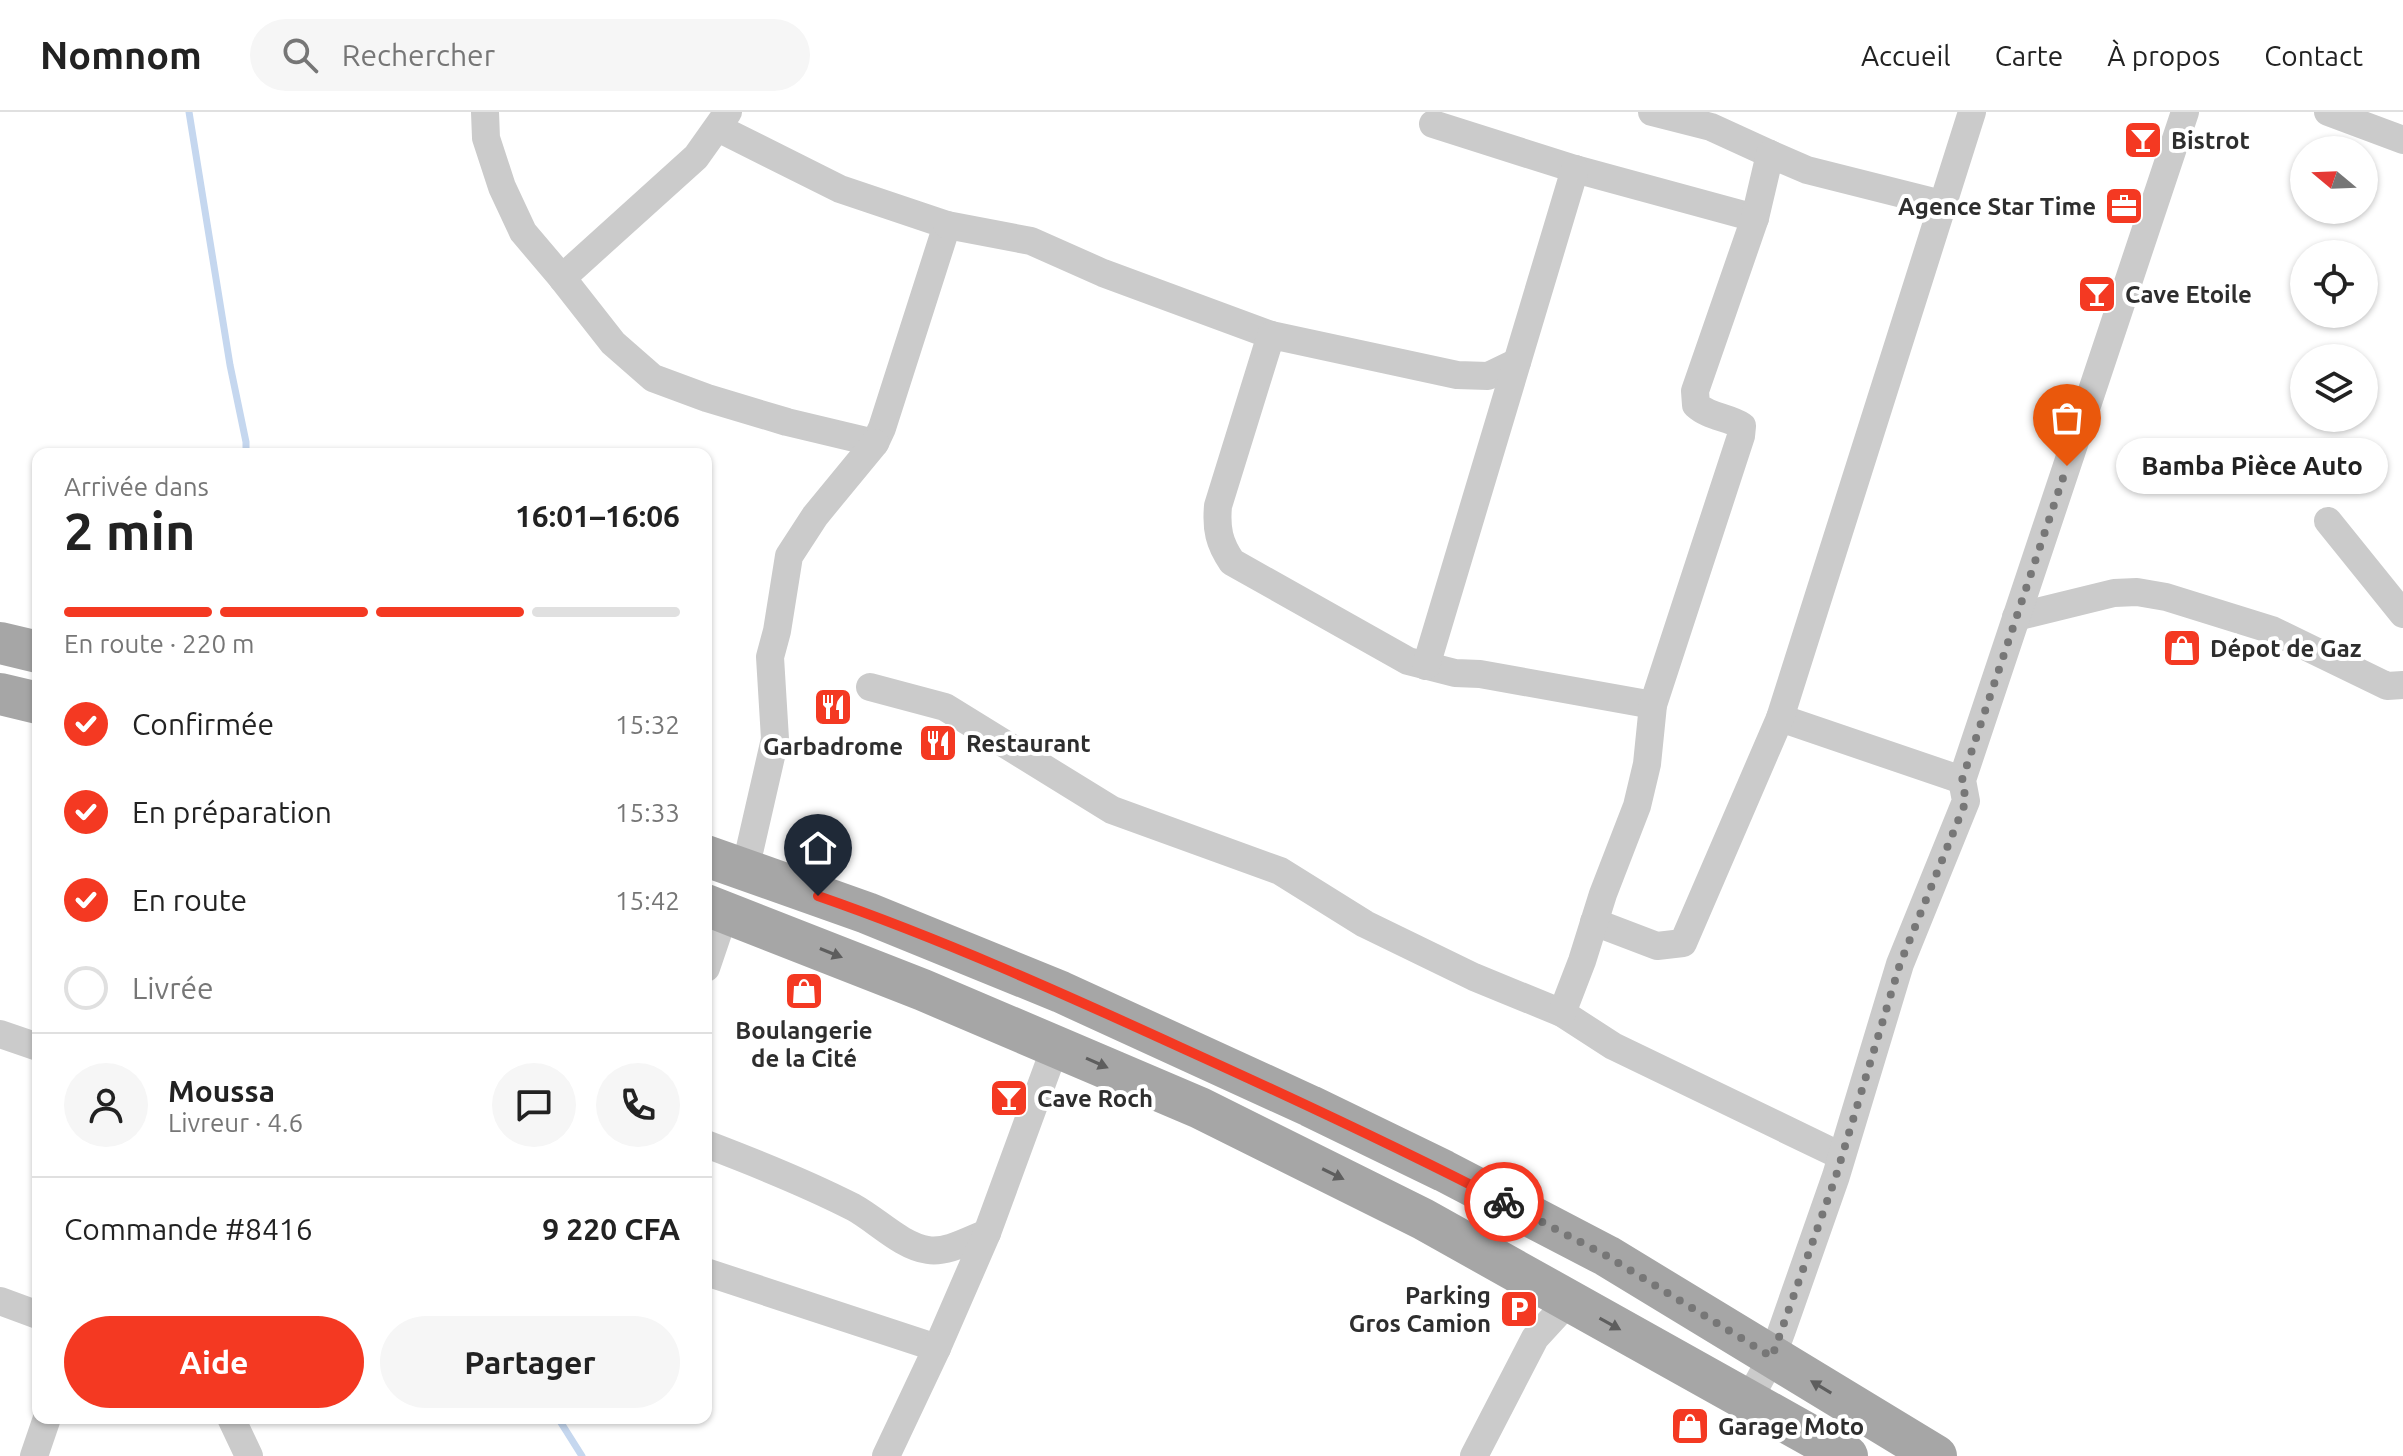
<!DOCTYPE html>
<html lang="fr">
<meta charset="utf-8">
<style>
:root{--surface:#fff;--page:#f6f6f6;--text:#222;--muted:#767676;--line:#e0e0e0;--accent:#f43922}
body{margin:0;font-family:Ubuntu,sans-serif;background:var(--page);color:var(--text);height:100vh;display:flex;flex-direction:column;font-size:30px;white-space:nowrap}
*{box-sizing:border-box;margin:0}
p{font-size:26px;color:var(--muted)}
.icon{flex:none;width:44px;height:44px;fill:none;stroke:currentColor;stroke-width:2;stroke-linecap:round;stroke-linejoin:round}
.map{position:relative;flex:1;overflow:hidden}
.drawer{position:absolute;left:32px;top:336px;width:680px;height:976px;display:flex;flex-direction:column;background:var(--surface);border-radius:16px;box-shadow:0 2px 6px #0004}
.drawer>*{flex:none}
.needle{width:52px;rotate:289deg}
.fabs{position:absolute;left:2290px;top:24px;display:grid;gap:16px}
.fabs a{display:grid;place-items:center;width:88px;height:88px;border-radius:50%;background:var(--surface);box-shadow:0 2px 6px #0004;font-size:40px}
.pin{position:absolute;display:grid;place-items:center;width:68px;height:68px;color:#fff;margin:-82px -34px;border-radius:50% 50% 50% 0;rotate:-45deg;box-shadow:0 0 8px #0007}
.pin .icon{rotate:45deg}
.courier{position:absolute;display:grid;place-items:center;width:80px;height:80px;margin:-40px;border:6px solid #f43922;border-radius:50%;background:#fff;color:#222;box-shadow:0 2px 10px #0007}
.bubble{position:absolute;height:56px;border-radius:28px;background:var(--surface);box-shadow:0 2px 6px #0004;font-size:26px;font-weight:600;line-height:56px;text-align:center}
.head em{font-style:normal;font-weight:600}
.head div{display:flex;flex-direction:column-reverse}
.head{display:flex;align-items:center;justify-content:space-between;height:136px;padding:0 32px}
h1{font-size:52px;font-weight:600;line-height:60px}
.bar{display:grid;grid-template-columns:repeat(4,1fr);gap:12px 8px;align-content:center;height:96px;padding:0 32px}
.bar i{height:10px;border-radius:6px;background:var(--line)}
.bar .on{background:var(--accent)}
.bar p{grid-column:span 4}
.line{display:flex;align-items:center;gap:20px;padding:0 32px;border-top:2px solid var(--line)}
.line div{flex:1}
.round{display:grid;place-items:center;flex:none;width:84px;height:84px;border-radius:42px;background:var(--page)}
ol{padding:0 32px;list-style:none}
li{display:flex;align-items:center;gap:24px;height:88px}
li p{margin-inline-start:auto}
li .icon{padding:8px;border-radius:50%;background:var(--accent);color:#fff;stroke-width:4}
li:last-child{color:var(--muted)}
li i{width:44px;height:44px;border:4px solid var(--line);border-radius:50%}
.primary-button{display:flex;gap:16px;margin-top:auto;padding:16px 32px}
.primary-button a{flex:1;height:92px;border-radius:48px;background:var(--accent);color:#fff;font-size:32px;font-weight:600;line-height:92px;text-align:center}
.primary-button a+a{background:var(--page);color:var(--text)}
header{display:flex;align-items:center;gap:48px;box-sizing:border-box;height:112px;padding:0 40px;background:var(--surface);border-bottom:2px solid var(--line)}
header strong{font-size:38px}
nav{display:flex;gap:44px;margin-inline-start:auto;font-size:28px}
.search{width:560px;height:72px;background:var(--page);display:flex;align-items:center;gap:20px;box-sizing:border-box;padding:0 28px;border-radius:44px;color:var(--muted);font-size:30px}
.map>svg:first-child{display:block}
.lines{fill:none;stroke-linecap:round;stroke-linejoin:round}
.stream{stroke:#c5d7ef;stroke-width:7}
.street{stroke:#cbcbcb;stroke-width:28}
.primary{stroke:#a6a6a6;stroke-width:42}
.oneway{fill:#5e5e5e}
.done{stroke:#777;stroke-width:8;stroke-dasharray:0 14.4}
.route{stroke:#f43922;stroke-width:10}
.labels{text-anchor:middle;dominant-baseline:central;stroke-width:8;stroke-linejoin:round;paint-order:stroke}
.poi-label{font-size:24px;font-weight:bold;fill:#2e2e2e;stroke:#fff;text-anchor:start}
</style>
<header>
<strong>Nomnom</strong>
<div class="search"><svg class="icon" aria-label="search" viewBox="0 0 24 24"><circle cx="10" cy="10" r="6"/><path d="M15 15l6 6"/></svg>Rechercher</div>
<nav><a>Accueil</a><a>Carte</a><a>À propos</a><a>Contact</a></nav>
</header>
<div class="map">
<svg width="2403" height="1344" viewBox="0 0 2403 1344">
<rect width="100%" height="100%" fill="#fff"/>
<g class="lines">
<g class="stream">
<polyline points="189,0 230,253 246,330 246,342"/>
<polyline points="558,1306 582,1344"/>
</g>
<g class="street">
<polyline points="485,0 486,26 502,75 523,120 562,166 613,231 653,266 707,286 787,310 875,331 882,316 947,113 840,77 718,16"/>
<polyline points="1652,0 1711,15 1770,42"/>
<polyline points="2328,0 2403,28"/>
<polyline points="1433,12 1575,57 1755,106"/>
<polyline points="947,113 1031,129 1103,161 1271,223"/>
<polyline points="562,166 696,45 728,0"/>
<path d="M1517 250 1488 264 1457 263 1271 223 1218 394C1216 417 1219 431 1232 450L1408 549 1455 561 1480 562 1653 593"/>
<polyline points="2328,409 2403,502"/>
<polyline points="2016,505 2114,481 2137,480 2166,485 2272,518 2387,574 2403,573"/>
<polyline points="1426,554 1575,57"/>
<polyline points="870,575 945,595 1112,698 1280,759 1365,812 1474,865 1562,901 1613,934 1841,1044"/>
<polyline points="1780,606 1962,668"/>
<polyline points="745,758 775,627 770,545 777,519 789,444 815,404 875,331"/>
<polyline points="1594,810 1657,834 1683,831 1780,606 1972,0"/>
<polyline points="706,856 725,800"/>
<path d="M1562 901 1582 849 1603 782 1637 694 1647 652 1653 593 1741 324 1742 314C1728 305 1709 305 1696 293L1695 279 1755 106 1770 42 1807 58 1942 92"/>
<polyline points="0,922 38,935"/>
<path d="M706 1032C756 1051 806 1071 853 1095 877 1108 901 1134 928 1138 947 1141 969 1128 987 1121"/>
<polyline points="706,1160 937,1236"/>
<polyline points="0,1189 38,1203"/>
<polyline points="1748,1289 1772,1245 1782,1218 1836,1064 1900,852 1966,689 1962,668 2185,0"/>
<polyline points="231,1306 249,1344"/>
<polyline points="34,1344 47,1306"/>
<polyline points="886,1344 937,1236 987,1121 1056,933"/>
<polyline points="1474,1344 1535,1226 1569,1189"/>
</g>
<g class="primary">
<polyline points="0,531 38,540"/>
<polyline points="0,582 38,591"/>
<polyline points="706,744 867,801 1061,880 1310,994 1444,1059 1607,1144 1936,1344"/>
<polyline points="706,793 923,878 1200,996 1423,1107 1847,1344"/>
</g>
</g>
<defs><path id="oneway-solid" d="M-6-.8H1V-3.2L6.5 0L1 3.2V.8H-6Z" transform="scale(2)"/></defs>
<g class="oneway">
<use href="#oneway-solid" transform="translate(831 841) rotate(22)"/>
<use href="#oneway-solid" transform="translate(1097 951) rotate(24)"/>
<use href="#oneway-solid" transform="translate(1333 1062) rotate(26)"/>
<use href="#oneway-solid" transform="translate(1610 1212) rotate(29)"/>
<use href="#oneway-solid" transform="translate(1821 1275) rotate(-149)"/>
</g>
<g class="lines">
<polyline class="done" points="1504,1090 1607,1144 1772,1245 1836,1064 1900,852 1966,689 1962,668 2067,354"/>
<path class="route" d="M818 784C942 827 1062 881 1182 936 1290 985 1398 1035 1504 1090"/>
</g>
<defs>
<g id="bar-square" transform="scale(2)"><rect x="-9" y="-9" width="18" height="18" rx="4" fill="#f43922" stroke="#fff"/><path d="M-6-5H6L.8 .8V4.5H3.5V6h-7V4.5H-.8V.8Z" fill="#fff"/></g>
<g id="office-square" transform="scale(2)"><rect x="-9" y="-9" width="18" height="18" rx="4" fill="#f43922" stroke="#fff"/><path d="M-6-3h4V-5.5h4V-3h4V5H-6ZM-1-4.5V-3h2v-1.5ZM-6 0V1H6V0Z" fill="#fff"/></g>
<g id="shop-square" transform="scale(2)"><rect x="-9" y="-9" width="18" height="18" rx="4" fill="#f43922" stroke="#fff"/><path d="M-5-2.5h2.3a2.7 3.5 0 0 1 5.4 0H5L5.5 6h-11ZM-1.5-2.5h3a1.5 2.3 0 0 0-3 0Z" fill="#fff"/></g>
<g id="restaurant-square" transform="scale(2)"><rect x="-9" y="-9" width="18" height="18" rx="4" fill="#f43922" stroke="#fff"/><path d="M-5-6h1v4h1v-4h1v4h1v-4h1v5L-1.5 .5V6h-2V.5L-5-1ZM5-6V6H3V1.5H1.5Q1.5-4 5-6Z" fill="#fff"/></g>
<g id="parking-square" transform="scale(2)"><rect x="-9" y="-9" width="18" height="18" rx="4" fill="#f43922" stroke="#fff"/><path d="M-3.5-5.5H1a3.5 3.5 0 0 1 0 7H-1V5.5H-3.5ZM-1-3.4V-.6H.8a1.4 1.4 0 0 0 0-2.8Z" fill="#fff"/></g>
</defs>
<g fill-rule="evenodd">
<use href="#bar-square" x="2143" y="28"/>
<use href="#office-square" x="2124" y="94"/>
<use href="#bar-square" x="2097" y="182"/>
<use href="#shop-square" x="2182" y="536"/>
<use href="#restaurant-square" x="833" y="595"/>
<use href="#restaurant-square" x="938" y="631"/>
<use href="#shop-square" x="804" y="879"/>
<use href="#bar-square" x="1009" y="986"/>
<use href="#parking-square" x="1519" y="1197"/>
<use href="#shop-square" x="1690" y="1314"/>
</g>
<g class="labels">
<g class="poi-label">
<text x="2171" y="28">Bistrot</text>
<text x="2096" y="94" text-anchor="end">Agence Star Time</text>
<text x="2125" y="182">Cave Etoile</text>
<text x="2210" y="536">Dépot de Gaz</text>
<text x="966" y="631">Restaurant</text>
<text x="833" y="634" text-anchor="middle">Garbadrome</text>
<text x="804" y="918" text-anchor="middle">Boulangerie<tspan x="804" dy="28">de la Cité</tspan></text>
<text x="1037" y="986">Cave Roch</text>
<text x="1491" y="1183" text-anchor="end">Parking<tspan x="1491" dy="28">Gros Camion</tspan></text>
<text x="1718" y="1314">Garage Moto</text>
</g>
</g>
</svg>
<div class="fabs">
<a><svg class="needle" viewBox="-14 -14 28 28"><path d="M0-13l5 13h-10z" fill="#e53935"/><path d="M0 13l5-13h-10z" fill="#767676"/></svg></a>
<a><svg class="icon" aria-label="locate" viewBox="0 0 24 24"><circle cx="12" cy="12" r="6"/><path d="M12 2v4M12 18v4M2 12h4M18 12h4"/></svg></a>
<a><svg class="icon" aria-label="layers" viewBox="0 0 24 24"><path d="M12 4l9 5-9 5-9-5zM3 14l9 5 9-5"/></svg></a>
</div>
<div class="pin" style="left:2067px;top:354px;background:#ea580c"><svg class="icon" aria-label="bag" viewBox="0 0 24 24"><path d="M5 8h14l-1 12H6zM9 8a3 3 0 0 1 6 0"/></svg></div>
<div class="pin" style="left:818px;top:784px;background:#1f2937"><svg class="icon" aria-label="home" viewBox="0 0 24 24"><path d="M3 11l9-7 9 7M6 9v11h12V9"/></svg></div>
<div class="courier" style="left:1504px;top:1090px"><svg class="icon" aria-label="bike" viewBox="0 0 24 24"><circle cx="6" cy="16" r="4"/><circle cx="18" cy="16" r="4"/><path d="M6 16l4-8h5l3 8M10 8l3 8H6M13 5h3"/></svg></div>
<div class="bubble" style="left:2116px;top:326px;width:272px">Bamba Pièce Auto</div>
<section class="drawer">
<div class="head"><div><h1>2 min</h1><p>Arrivée dans</p></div><em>16:01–16:06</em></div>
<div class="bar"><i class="on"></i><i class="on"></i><i class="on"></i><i></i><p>En route · 220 m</p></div>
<ol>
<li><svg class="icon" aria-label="check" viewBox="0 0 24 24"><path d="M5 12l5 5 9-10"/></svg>Confirmée<p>15:32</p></li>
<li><svg class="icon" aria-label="check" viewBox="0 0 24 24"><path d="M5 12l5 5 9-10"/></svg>En préparation<p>15:33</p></li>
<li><svg class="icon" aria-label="check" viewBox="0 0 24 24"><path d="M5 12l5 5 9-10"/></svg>En route<p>15:42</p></li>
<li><i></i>Livrée</li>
</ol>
<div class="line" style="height:144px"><a class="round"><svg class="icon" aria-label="person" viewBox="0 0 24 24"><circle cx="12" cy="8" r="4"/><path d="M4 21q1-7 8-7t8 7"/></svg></a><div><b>Moussa</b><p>Livreur · 4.6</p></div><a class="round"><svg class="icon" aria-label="chat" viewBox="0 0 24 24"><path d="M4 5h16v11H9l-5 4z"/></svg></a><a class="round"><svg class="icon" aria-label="phone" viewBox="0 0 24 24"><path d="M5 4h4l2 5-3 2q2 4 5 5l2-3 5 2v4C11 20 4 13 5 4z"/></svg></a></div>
<div class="line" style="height:104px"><div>Commande #8416</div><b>9 220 CFA</b></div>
<div class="primary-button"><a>Aide</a><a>Partager</a></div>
</section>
</div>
